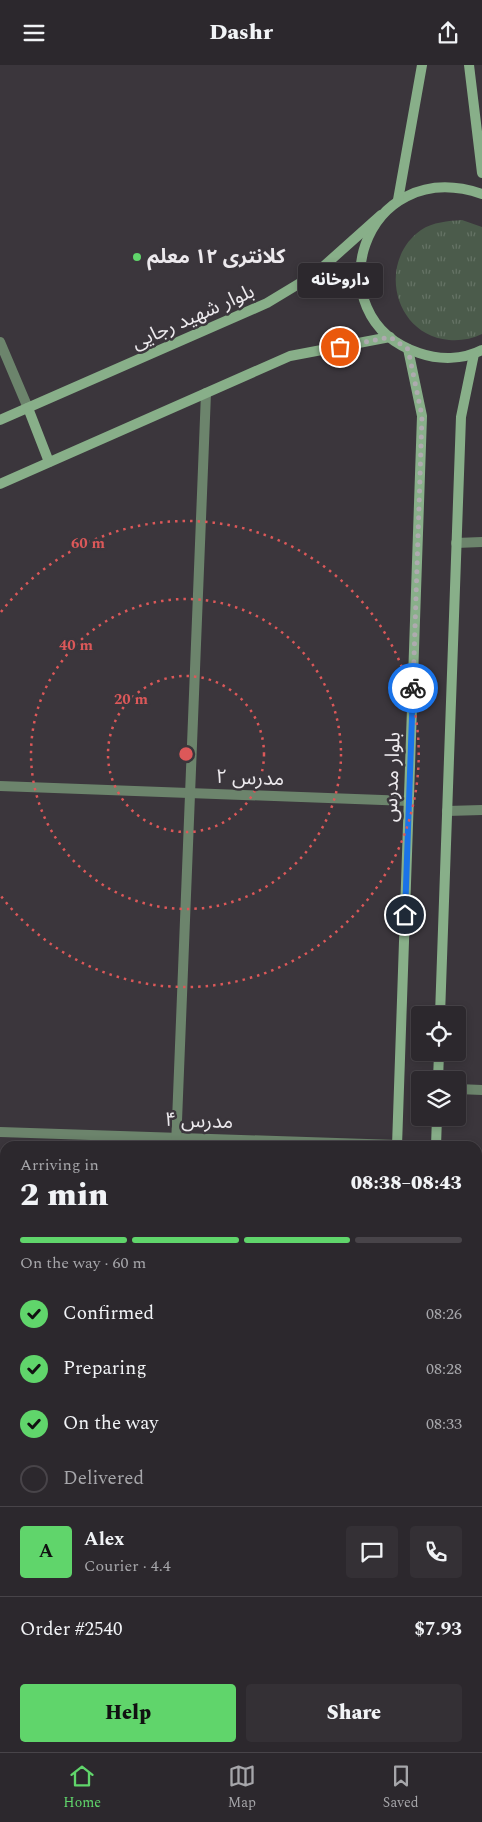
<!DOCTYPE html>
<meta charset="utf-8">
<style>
:root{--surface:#2c282d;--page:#343035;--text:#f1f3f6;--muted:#a6a6aa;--line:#484449;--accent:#60d56b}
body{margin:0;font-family:Spectral,"Noto Sans Arabic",serif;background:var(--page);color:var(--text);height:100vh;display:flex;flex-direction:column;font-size:19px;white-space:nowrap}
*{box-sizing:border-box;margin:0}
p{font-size:16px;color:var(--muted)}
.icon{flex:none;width:28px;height:28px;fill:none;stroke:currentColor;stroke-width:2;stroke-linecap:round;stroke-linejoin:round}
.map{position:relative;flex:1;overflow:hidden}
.drawer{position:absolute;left:0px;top:1076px;width:482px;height:611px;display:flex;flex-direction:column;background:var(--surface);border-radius:15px 15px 0 0;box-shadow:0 2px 8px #0003,0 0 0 1px var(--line)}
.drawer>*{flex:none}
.fabs{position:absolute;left:411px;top:941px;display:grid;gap:10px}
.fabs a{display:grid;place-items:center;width:55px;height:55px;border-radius:5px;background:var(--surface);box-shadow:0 2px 8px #0003,0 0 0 1px var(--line);font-size:25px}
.pin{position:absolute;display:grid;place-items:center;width:42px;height:42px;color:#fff;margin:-21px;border:2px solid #fff;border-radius:50%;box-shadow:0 1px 5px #0007}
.courier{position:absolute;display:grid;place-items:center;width:50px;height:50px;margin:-25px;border:4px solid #1a73e8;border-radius:50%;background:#fff;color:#222;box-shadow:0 1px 6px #0007}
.bubble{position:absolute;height:35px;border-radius:5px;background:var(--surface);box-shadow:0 2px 8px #0003,0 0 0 1px var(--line);font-size:16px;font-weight:800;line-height:35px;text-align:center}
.summary em{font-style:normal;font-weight:800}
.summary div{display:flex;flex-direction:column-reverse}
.summary{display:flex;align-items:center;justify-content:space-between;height:85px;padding:0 20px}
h1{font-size:32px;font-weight:800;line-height:38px}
.bar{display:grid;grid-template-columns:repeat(4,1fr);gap:8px 5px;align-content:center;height:60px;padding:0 20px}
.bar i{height:6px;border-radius:4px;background:var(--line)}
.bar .active{background:var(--accent)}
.bar p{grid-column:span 4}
.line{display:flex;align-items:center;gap:12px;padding:0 20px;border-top:1px solid var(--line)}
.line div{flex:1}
.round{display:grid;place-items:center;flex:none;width:52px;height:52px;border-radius:5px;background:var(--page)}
ol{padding:0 20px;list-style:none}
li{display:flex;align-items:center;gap:15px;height:55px}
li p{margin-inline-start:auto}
li .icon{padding:5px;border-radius:50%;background:var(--accent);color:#111;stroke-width:4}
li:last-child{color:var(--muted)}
li i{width:28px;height:28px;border:2px solid var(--line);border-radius:50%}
.cta{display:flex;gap:10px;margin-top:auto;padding:10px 20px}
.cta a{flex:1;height:58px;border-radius:5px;background:var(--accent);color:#111;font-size:20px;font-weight:800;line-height:58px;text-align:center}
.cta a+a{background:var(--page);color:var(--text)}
header{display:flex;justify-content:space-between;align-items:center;height:65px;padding:0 20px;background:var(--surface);font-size:22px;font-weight:800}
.tab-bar{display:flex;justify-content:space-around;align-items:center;height:70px;border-top:1px solid var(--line);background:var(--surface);font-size:14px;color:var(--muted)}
.tab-bar a{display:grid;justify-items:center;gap:2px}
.tab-bar .active{color:var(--accent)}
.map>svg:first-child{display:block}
.grass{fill:url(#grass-tufts)}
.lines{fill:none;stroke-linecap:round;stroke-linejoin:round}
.street{stroke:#6c846c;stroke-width:10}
.secondary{stroke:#88af89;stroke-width:10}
.done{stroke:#aeaaaf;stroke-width:5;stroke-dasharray:0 9}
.route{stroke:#1a73e8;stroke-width:6}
.ring{fill:none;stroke:#dc5859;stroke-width:2.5;stroke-dasharray:2.5 5}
.poi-dot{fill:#60d56b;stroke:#3b363c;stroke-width:2}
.labels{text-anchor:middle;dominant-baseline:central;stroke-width:5;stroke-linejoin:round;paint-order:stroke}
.poi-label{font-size:20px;font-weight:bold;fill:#ece9ed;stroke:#3b363c;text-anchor:start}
.street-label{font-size:20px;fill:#ece9ed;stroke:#3b363c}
.centre{fill:#dc5859;stroke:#3b363c;stroke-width:2.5}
.ring-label{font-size:15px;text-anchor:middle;font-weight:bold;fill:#dc5859;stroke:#3b363c;stroke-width:5;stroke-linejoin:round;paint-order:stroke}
</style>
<header><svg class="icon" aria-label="menu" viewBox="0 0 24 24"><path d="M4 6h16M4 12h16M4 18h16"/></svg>Dashr<svg class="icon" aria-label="share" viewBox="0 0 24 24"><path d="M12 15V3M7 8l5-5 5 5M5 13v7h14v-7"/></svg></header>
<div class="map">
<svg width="482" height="1687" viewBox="0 0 482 1687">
<defs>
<pattern id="grass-tufts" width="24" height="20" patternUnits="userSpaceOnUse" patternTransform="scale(1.25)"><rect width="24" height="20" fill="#4b5b4b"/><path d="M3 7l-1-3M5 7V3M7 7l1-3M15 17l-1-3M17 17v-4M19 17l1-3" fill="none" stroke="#657365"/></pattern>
</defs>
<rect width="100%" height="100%" fill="#3b363c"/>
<path class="grass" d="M462 155 482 162V269C472 274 460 276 449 275 393 270 377 196 421 165 433 157 448 156 462 155Z"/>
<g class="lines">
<g class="street">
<polyline points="0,277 28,343"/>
<polyline points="456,478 482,477"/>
<polyline points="0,721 409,736"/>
<polyline points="447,746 482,745"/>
<polyline points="458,1024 482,1025"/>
<polyline points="0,1067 397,1080"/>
<polyline points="176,1081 206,328"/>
<polyline points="0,1256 5,1256"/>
<polyline points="478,1270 482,1270"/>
<polyline points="478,1476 482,1477"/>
<polyline points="0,1541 5,1541"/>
<polyline points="416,1683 482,1683"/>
</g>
<g class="secondary">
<polyline points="469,0 482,108"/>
<path d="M482 129C362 88 312 252 419 288 439 295 463 295 482 285"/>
<polyline points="398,135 422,0"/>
<polyline points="28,343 49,397"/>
<polyline points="0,355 267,238 315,209 381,150"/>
<polyline points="0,419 290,291 390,272"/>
<polyline points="440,950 461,352 474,289"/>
<polyline points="438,1015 439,988"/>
<polyline points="397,1081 422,351 408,284"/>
<polyline points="436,1081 437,1052"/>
<polyline points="377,1687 377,1682"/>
<polyline points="416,1687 416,1682"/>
</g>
</g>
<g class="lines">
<polyline class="done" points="340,282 390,272 408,284 422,351 413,623"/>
<polyline class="route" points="405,850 413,623"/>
</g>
<g class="ring">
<circle cx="186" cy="689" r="78"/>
<circle cx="186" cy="689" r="155"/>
<path d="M1 547A233 233 0 1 1 1 831"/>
</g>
<circle class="poi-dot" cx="137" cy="192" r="5"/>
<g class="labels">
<g class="poi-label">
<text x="147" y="192">کلانتری ۱۲ معلم</text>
</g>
<g class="street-label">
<text transform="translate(193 252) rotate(-24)">بلوار شهید رجایی</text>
<text transform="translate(392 712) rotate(-88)">بلوار مدرس</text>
<text transform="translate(250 713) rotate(2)">مدرس ۲</text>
<text transform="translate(199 1056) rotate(2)">مدرس ۴</text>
</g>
</g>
<circle cx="186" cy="689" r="8" class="centre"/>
<g class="ring-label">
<text x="88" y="483">60 m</text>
<text x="76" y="585">40 m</text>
<text x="131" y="639">20 m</text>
</g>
</svg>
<div class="fabs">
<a><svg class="icon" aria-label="locate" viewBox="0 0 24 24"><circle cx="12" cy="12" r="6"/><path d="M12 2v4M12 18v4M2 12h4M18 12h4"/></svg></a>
<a><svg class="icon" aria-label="layers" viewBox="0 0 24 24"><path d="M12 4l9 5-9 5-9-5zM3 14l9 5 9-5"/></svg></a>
</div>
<div class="pin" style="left:340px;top:282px;background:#ea580c"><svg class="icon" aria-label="bag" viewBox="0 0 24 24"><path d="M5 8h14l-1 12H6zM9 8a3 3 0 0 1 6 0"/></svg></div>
<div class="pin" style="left:405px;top:850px;background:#1f2937"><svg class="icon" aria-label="home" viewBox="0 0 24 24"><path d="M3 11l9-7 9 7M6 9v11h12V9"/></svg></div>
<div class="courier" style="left:413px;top:623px"><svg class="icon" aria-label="bike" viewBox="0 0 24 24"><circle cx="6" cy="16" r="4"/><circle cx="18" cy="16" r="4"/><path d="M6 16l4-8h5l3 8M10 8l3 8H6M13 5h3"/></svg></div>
<div class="bubble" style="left:298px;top:198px;width:85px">داروخانه</div>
<section class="drawer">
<div class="summary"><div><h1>2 min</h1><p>Arriving in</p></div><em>08:38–08:43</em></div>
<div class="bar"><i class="active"></i><i class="active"></i><i class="active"></i><i></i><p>On the way · 60 m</p></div>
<ol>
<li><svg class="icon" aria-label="check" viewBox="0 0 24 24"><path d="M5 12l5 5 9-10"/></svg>Confirmed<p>08:26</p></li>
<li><svg class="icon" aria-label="check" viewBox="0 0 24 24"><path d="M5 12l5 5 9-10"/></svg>Preparing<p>08:28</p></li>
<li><svg class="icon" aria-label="check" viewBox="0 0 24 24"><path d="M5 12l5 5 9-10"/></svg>On the way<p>08:33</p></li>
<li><i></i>Delivered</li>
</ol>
<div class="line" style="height:90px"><b class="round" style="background:var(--accent);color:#111">A</b><div><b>Alex</b><p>Courier · 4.4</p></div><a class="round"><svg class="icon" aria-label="chat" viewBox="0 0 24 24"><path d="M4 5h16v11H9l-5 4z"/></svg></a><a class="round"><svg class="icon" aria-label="phone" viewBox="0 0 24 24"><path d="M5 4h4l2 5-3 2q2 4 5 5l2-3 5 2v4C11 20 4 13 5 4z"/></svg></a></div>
<div class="line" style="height:65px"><div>Order #2540</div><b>$7.93</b></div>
<div class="cta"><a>Help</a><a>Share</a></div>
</section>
</div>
<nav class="tab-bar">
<a class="active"><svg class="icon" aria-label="home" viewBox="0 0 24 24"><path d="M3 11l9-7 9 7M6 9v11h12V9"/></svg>Home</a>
<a><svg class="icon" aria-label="map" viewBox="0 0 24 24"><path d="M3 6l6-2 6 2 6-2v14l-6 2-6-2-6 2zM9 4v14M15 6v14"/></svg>Map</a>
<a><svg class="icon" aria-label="saved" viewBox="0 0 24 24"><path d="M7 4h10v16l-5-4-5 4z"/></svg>Saved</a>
</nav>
